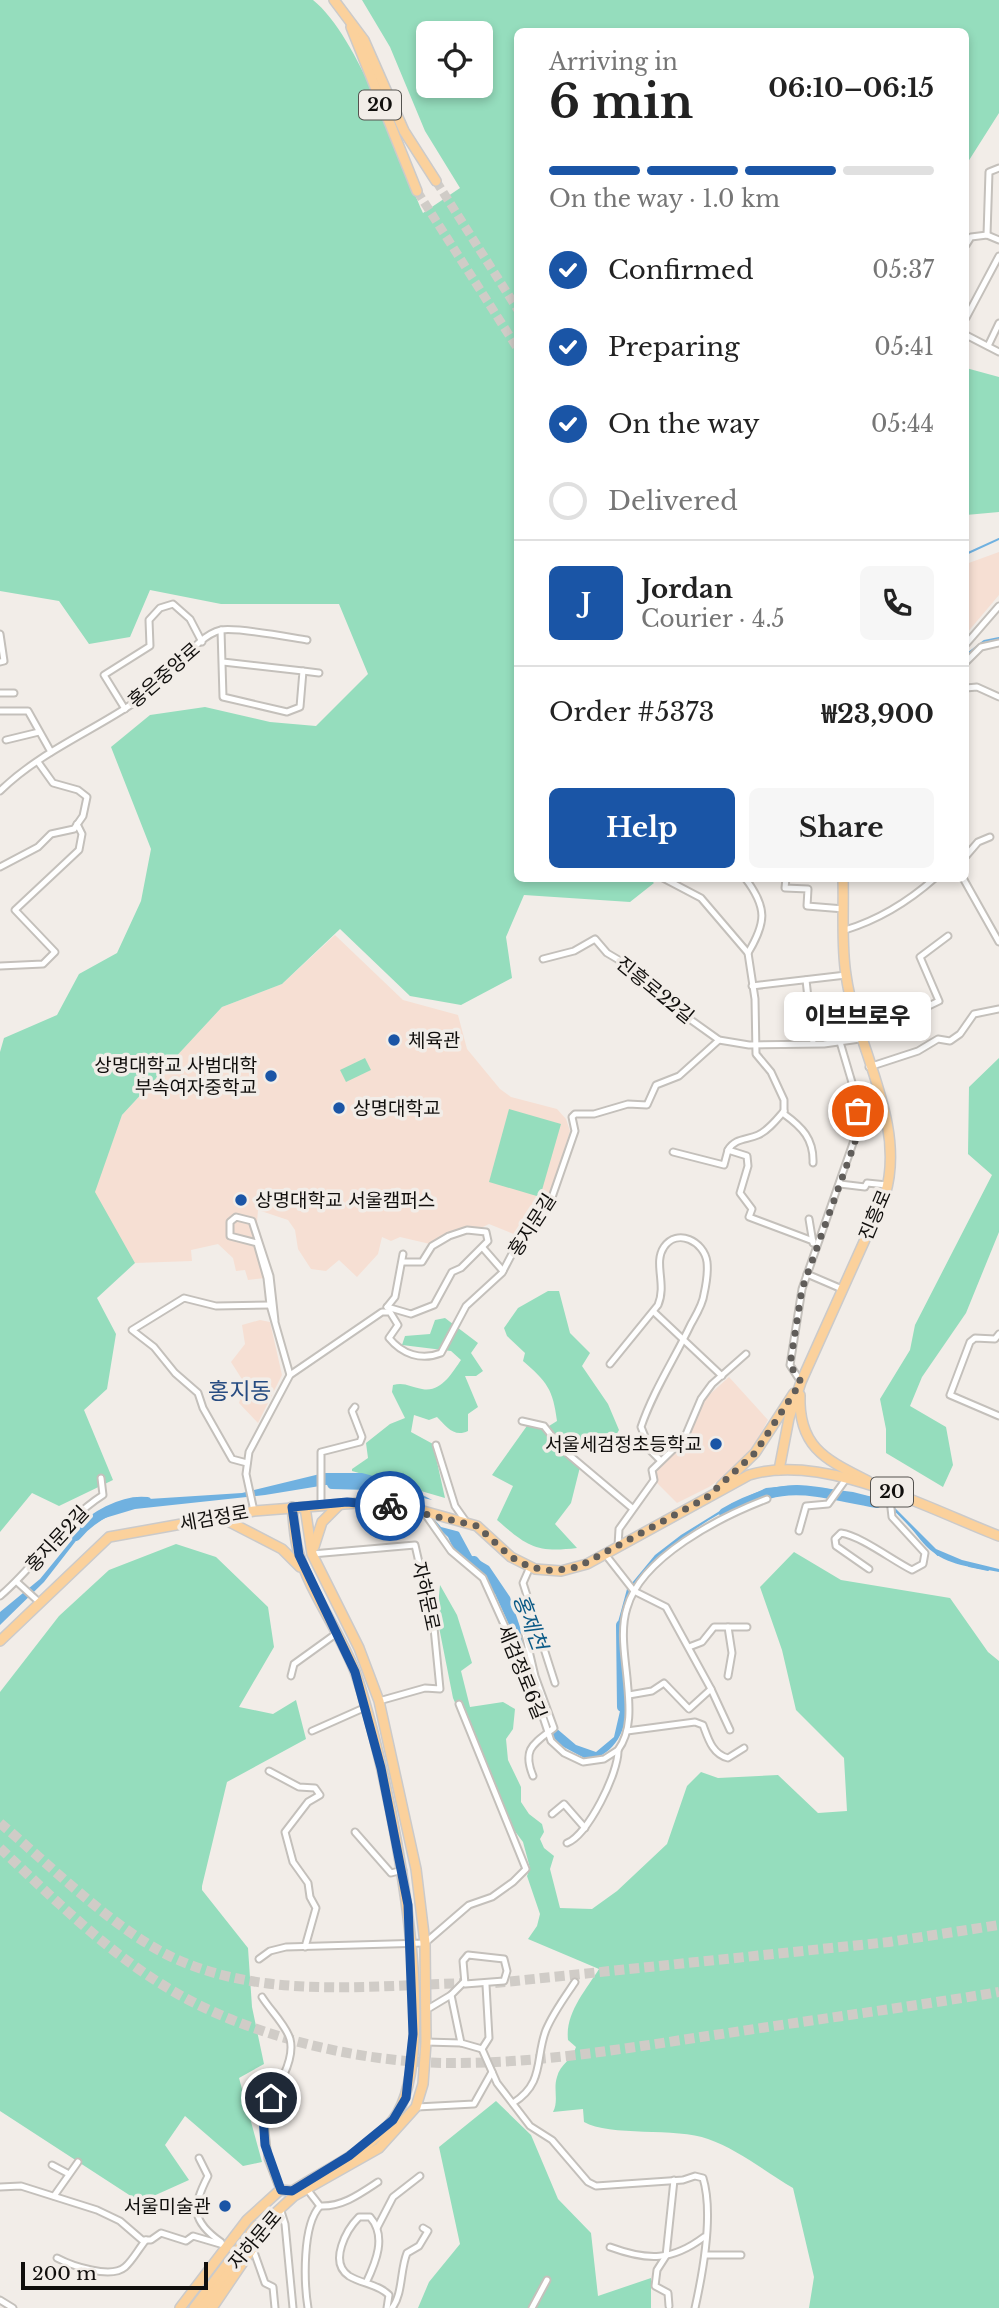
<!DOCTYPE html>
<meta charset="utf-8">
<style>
:root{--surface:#fff;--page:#f6f6f6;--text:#222;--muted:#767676;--line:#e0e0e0;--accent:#1a55a6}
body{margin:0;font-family:"Libre Baskerville","Noto Sans KR",serif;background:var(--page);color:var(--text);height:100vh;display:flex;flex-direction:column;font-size:26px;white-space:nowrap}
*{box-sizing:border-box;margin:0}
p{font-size:23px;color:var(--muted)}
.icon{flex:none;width:38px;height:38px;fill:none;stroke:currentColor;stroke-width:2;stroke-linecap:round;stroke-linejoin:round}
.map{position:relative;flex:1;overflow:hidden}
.sheet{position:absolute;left:514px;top:28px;width:455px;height:854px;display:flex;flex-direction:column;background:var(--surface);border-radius:10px;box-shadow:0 4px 10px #0003}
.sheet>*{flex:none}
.fabs{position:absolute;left:416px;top:21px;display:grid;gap:14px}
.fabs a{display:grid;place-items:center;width:77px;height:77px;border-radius:10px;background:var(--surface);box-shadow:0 4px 10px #0003;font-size:35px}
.scale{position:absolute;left:21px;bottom:18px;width:187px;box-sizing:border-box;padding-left:7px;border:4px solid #110f0d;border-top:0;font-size:19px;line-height:24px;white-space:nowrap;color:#110f0d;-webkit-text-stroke:5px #f2ede8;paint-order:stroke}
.pin{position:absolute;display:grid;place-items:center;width:60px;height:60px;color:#fff;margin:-30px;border:4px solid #fff;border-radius:50%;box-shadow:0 2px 7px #0007}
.courier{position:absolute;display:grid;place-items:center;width:70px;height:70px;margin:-35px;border:5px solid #1a55a6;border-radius:50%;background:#fff;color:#222;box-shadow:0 2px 9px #0007}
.bubble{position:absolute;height:49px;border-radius:10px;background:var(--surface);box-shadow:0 4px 10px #0003;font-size:23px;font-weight:800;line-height:49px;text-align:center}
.headline em{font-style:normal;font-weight:800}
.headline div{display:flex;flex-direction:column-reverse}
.headline{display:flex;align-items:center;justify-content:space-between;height:119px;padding:0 35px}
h1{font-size:46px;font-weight:800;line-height:52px}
.bar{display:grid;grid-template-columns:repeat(4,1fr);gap:10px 7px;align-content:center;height:84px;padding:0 35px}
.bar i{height:9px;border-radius:5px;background:var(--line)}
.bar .current{background:var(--accent)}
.bar p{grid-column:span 4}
.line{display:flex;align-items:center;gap:18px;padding:0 35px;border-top:2px solid var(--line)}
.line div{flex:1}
.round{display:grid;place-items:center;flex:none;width:74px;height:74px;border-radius:10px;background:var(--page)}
ol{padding:0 35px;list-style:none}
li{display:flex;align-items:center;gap:21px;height:77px}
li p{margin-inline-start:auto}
li .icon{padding:7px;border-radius:50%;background:var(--accent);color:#fff;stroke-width:4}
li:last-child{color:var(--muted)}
li i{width:38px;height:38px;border:4px solid var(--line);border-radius:50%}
.cta{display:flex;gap:14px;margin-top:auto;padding:14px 35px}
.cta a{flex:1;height:80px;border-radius:10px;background:var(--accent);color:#fff;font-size:28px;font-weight:800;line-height:80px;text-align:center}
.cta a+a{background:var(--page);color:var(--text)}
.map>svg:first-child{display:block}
.education{fill:#f6dfd3}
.green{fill:#95ddbd;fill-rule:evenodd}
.water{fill:#70b1e0}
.pier{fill:#f2ede8}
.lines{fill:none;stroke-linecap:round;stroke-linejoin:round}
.stream{stroke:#70b1e0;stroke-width:2}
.river{stroke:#70b1e0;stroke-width:10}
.primary-tunnel{stroke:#d0ccc7;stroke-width:9;stroke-dasharray:9 4.5;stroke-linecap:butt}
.trunk-tunnel{stroke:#d0ccc7;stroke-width:10;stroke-dasharray:10 5;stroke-linecap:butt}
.minor-casing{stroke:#c4c0bb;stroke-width:9}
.primary-casing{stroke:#cbcaca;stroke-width:12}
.minor{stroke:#fff;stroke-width:5}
.primary{stroke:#fbd19c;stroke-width:9}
.done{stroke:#605d5a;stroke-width:7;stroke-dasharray:0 12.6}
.route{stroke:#1a55a6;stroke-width:9}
.poi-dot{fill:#1a55a6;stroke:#f2ede8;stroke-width:2.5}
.labels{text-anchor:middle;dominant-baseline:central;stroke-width:7;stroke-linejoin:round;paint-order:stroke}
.shield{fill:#f2ede8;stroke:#54524f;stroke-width:2}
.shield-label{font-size:18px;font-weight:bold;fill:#110f0d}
.street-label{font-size:19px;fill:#110f0d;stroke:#f2ede8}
.poi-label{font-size:19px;fill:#110f0d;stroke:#f2ede8;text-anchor:start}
.water-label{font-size:21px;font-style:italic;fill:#0c5b87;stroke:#f2ede8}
.quarter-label{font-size:23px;fill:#264b81;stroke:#f2ede8}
</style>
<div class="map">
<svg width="999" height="2308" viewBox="0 0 999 2308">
<rect width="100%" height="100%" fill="#f2ede8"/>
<g class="education">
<polygon points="999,552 999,595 966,634 966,564"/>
<polygon points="335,935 403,1000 458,1015 467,1049 500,1089 511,1097 557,1109 566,1119 570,1131 548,1202 522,1219 516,1235 489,1224 481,1228 463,1227 430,1244 400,1237 391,1241 382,1237 378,1254 357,1277 339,1260 326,1271 311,1269 298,1249 295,1230 288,1220 258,1210 257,1222 274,1277 248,1280 245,1270 236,1271 233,1258 218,1244 191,1250 192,1261 135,1263 94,1192 122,1115 222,1007 282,984"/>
<polygon points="260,1320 270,1322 282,1375 258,1423 239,1403 245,1384 231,1362 245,1344 242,1325"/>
<polygon points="729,1377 768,1420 752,1450 734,1469 709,1487 677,1503 654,1480 652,1470 684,1438 699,1404"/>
</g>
<g class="green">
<path d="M0 0H313C359 37 398 156 423 213L460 188 425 131 390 47 362 0H999V113L966 165V32H518V878H649L654 883 630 902 524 895 506 937 512 978 461 1005 410 996 340 929 282 984 222 1007 122 1115 95 1192 135 1263 97 1298 116 1334 107 1389 84 1410 113 1480 59 1506 32 1493 0 1532V1052L4 1038 57 1015 79 974 117 953 141 901 151 849 111 747 150 715 205 707 270 722 316 726 368 674 339 604H221L150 590 130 637 89 644 59 601 0 591ZM429 33H481V86H429Z"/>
<polygon points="966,368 999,377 999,512 966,515"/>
<polygon points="365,1058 371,1070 346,1082 340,1070"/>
<polygon points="999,1058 999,1232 966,1313 922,1377 910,1406 946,1427 953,1465 943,1487 886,1453 886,1429 880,1399 910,1350 915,1325 992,1175 968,1154 969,1087"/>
<polygon points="509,1109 561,1124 540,1197 489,1182"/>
<path d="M548 1291H559L570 1333 590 1353 582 1366 608 1404 619 1430 611 1444 598 1447 582 1439C575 1448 573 1457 580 1467L571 1503 555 1524 577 1548C536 1553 527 1546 497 1520L513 1486 492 1475 529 1423 549 1426 557 1421C553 1389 547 1382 523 1361L525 1353 507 1336 504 1328 518 1308Z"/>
<path d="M445 1318 478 1343 471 1353 483 1371 476 1376H465L478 1407 468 1414V1431C454 1438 446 1426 437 1417L429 1420 414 1415 411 1432 433 1444 445 1498 352 1471V1469L368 1458 366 1443 390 1424 405 1418 392 1392 393 1385C405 1382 410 1387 422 1389 441 1393 452 1373 461 1360L451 1351 402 1345 405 1336 430 1334 435 1320Z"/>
<polygon points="176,1544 216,1557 268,1607 274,1647 239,1707 273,1714 296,1700 306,1739 227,1782 202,1886 202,1890 248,1948 252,2007 264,2064 239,2078 262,2162 243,2166 185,2116 165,2145 189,2180 140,2202 0,2111 0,1692 59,1616 109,1570"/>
<path d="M794 1552 841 1580 950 1598 988 1652 999 1661V2308H809L814 2277 793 2188C766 2172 737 2149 708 2139 677 2127 609 2137 584 2122L583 2109 553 2112C559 2101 553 2089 557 2077 560 2064 573 2059 576 2047L568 2040C565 2013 586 1990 599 1969L528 1939 537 1926 540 1914 527 1876 530 1868 523 1842 508 1822 453 1698 437 1617 440 1585 457 1615 472 1663 461 1671 470 1707 503 1702 515 1709 513 1729 506 1739 508 1760 521 1787V1802L529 1814 542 1824 544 1832 540 1839 544 1848 554 1856 550 1869 560 1908 592 1909 617 1891 667 1844 687 1786 701 1772 718 1778 778 1775 818 1813 847 1811 844 1758 796 1710 782 1650 760 1587Z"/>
<polygon points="496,2101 531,2135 558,2199 591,2233 598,2296 651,2278 651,2308 418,2308 429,2282 460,2244 439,2147"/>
</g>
<path class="water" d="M324 1473H362L400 1483 432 1500 459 1532 472 1556 489 1566 510 1597 521 1630 531 1644 537 1675 556 1728 576 1745 596 1752 614 1737 620 1711 622 1653 618 1622 627 1589 655 1555 681 1535 731 1504 766 1488 797 1485 853 1492 888 1501 936 1549 962 1560 999 1569V1572C978 1568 950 1566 933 1552 919 1542 911 1524 897 1513 879 1496 792 1486 768 1493 718 1507 650 1554 630 1602 610 1650 656 1737 590 1761L560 1745 549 1732 526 1651 515 1638 486 1574 455 1552 448 1537 401 1493 357 1483 326 1485 265 1495 135 1509 105 1518 86 1528 44 1582 0 1625V1612L40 1579 85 1524 133 1500 242 1493Z"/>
<polygon class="pier" points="414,1496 437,1501 464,1533 441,1527"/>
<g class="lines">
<g class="stream">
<polyline points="966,554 999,539"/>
<polyline points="966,655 984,641 999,638"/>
<polyline points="896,1511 938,1555"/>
<polyline points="969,1566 988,1570"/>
</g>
<g class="river">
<polyline points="332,1484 369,1485"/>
<path d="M724 1513C787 1477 812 1492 877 1503"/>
<path d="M76 1536C91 1517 123 1499 147 1502"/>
<polyline points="474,1561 497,1589"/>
<polyline points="621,1625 622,1707"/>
<polyline points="513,1629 537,1693"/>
</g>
<g class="primary-tunnel">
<polyline points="436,181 518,310"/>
<polyline points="417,191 518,349"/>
</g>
<g class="trunk-tunnel">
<path d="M0 1823C51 1866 116 1932 176 1959 267 2000 374 1985 470 1983"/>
<path d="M0 1848C58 1903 116 1961 187 1999 264 2040 370 2064 457 2063 547 2063 639 2046 728 2033 819 2019 909 2007 999 1992"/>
<polyline points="495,1983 889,1942 999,1925"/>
</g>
<g class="minor-casing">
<g id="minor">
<polyline points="987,235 989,172 999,168"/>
<polyline points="966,245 971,237 987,235 999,240"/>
<polyline points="966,318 999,256"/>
<polyline points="966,335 999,352"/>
<polyline points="988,346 999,323"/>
<polyline points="221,630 223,697 287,712 300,707 303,671 223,662"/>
<polyline points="0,634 4,661 0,662"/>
<polyline points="966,644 999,606"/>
<polyline points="966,662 981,647 999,643"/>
<polyline points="303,671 319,673"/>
<polyline points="966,688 977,687 999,697"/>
<polyline points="0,693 14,693"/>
<polyline points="125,709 104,675 150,646 149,620 160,608 173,604 190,619 202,642"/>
<polyline points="0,711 28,711 51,752"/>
<polyline points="6,740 39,732"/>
<path d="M0 791C47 745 111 725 160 683 178 668 198 635 221 630 237 627 288 637 307 640"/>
<polyline points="966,856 978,842 990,837"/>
<polyline points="0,867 38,847 51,834 74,829 83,816 87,797 78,790 53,783 38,762"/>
<path d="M663 878 701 898 748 953 755 999 756 1054 771 1072 784 1100V1114C802 1127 814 1139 813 1163"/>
<path d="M745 878C768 908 766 923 748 953"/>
<polyline points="786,878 785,888 808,889 807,906 844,909"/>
<polyline points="963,878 999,942"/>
<path d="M845 930C878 920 909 901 935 878"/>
<polyline points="543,959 574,951 595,939 607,953 634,969 649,990 719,1040 749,1045 824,1044 860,1039 939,1001 920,957 948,936"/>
<polyline points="0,966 43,964 55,952 15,910 79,850 82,834 77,824"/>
<polyline points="806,980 813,1043"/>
<polyline points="752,986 846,975"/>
<polyline points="869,1067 918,1051 938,1039 950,1041 960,1034 974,1014 999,1009"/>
<path d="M728 1150C735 1138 747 1140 758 1135 769 1130 777 1119 784 1111"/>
<polyline points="673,1152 724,1165 728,1150 747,1156 748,1166 740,1193 752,1209 749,1217 813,1241"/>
<polyline points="840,1184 865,1187 867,1183 887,1185"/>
<polyline points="809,1219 813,1243"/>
<polyline points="483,1248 503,1271"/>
<polyline points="807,1274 842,1289"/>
<polyline points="387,1307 411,1314 434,1305 452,1272 461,1268 488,1241 486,1232 467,1230 449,1236 432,1246 422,1262 403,1262"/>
<polyline points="387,1307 395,1297 403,1254"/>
<polyline points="654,1312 722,1376"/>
<polyline points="275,1321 270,1276 252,1221 236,1217 230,1222 230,1236 257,1243 267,1278 270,1305 290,1375"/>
<polyline points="999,1334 995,1339 975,1338 970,1342 950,1395 999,1416"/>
<path d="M610 1364 658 1305C667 1284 653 1263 664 1247 677 1228 704 1241 707 1262 708 1271 706 1285 704 1294 703 1304 696 1315 691 1324 675 1358 653 1391 641 1427L651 1451 660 1460"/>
<polyline points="801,1382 790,1365 802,1289 859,1126 856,1096 840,1042"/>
<polyline points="522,1421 544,1426 562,1449 632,1508"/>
<polyline points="436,1445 455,1506 467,1523"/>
<polyline points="247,1463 232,1459 203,1408 198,1393 175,1373 154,1347 132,1330 184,1298 216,1306 270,1305"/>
<polyline points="321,1505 321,1452 360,1442 362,1437 352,1411 355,1407"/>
<path d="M254 1511 246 1474 249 1452 290 1375 382 1312H390L398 1325 389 1338C402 1354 421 1361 441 1353L466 1306 502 1273 525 1229 549 1206 575 1131 572 1117 575 1114H594L628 1104 647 1105 656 1085 679 1076 719 1040"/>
<path d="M423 1511 451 1551 483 1578 535 1693 551 1741 564 1753 583 1762 604 1759 618 1750C633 1730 629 1701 627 1678 625 1656 620 1630 627 1608 641 1557 720 1517 767 1499"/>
<polyline points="799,1531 806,1506 828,1504 846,1479"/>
<polyline points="618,1546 619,1529 654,1480 652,1470 684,1439 701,1399 712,1384 746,1354"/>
<polyline points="312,1554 415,1545 434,1628 440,1689 425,1688 379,1701"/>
<polyline points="605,1554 634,1591 666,1607 711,1689"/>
<polyline points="530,1567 523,1583 555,1683"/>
<path d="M869 1569 836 1546 835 1539 841 1533C861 1536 892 1560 912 1570L923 1564 925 1553 892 1517 889 1491"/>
<polyline points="17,1582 39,1602"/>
<path d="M0 1596C37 1565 62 1521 103 1495L101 1478"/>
<polyline points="728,1627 747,1627"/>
<path d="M525 1634 535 1676 554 1728C533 1744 522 1749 533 1776"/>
<polyline points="689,1647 702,1642 714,1627 728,1627 732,1653 728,1676"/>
<polyline points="291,1676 294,1664 337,1633"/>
<polyline points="629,1695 652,1691 664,1683 689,1709 711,1689 730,1730"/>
<polyline points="312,1731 366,1707"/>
<path d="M627 1731 695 1722 703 1725C708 1738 712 1754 728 1758L744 1748"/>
<polyline points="269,1771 299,1787 315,1788 320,1795 308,1802 285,1832 293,1862 308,1883 310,1897 316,1908 305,1947"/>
<polyline points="552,1814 564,1804 585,1828"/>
<polyline points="355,1832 391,1873 403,1870"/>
<path d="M567 1843C588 1835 619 1772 618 1750"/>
<polygon points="468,1955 504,1959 507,1971 504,1981 465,1984 463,1961"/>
<polyline points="259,1959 270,1951 286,1947 425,1943 469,1905 492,1897 513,1882 526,1869 459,1704"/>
<polyline points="464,1982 451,1995 461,2043 482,2049"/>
<path d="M486 1985 489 2038 482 2049 497 2083 530 2126 552 2140 588 2182 596 2186 683 2180 695 2176 703 2178C714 2214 703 2272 695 2308"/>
<path d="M262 1997C270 2010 286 2025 290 2039 295 2058 278 2094 262 2103L268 2159 280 2190"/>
<polyline points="426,2010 451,1995"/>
<polyline points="426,2042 461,2043"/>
<path d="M513 2103C545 2083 535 2058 546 2030 553 2013 565 1997 575 1982"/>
<polyline points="417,2107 474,2104 492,2072"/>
<path d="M199 2158 208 2176C192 2207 191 2221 221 2242"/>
<polyline points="52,2165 69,2174"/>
<polyline points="0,2187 21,2186 97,2210 120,2221 142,2240 151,2240 161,2233 186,2241 193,2236 227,2246"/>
<path d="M307 2189 320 2206C342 2207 360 2194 378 2182"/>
<polyline points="54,2196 78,2162"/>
<polyline points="280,2208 285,2224 293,2308"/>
<polyline points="377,2228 393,2197 420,2176"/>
<path d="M610 2247C648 2261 672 2261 704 2237"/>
<polyline points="253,2249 265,2283 273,2287 275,2308"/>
<polyline points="706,2255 741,2255"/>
<path d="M57 2258C72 2266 111 2279 125 2267 133 2260 139 2248 146 2240"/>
<path d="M366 2283C376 2262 387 2236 370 2217H359C347 2229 328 2262 349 2276 362 2284 378 2284 389 2295L387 2308"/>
<polyline points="0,2300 13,2308"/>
<polyline points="669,2306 668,2293 655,2286 657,2270 666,2256 674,2180"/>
<path d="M308 2308C304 2283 302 2225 320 2206"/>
<path d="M392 2308C403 2294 400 2270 407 2253L419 2246 428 2231 423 2228"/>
<polyline points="532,2308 547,2280"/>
</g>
</g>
<g class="primary-casing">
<g id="primary">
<polyline points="334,0 364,40 404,131 436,181"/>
<polyline points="351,27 417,191"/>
<path d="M800 1395C798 1448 827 1460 868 1481"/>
<path d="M779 1470 789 1418 801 1382 885 1195C907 1123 856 1048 846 975 841 944 844 910 843 878"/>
<polyline points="721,1486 755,1453 794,1393"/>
<path d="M292 1507C294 1522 294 1539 299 1554 309 1591 342 1635 356 1674 385 1758 448 2048 393 2120 369 2151 326 2169 294 2190"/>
<polyline points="220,1517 282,1549 300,1567"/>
<polyline points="314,1547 322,1522 340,1504"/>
<path d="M0 1641 109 1537 254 1511 370 1502 423 1511 477 1526 511 1557 535 1569 561 1571 587 1564 749 1475C824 1452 929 1509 999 1536"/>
<polyline points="180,2308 247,2220 280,2190 292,2191"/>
<polyline points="194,2308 256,2226"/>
<polyline points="202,2308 269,2219 294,2196 379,2148 416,2107 423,2084 426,2042 425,1943 416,1869 379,1701 359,1648 312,1554 305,1507"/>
<polyline points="212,2308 254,2246"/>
</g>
</g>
<use href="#minor" class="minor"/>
<use href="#primary" class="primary"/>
</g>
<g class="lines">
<polyline class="done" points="390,1506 477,1526 511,1557 530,1567 553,1571 578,1567 706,1498 755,1453 801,1382 790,1365 802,1289 854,1145 859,1126 858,1111"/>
<polyline class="route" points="271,2098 262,2103 265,2145 281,2190 292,2191 349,2156 393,2120 406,2098 413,2034 408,1905 381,1768 355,1672 299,1555 292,1507 347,1502 390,1506"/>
</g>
<g class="poi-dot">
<circle cx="394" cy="1040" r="7"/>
<circle cx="271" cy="1076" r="7"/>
<circle cx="339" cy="1108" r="7"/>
<circle cx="241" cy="1200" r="7"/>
<circle cx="716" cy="1444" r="7"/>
<circle cx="225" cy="2206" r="7"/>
</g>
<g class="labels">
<g class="shield">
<rect x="359" y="90.5" width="42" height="29" rx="5"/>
<rect x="871" y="1477.5" width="42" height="29" rx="5"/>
</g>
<g class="shield-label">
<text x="380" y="105">20</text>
<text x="892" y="1492">20</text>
</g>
<g class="street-label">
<text transform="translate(164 675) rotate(-41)">홍은중앙로</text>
<text transform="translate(655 990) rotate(39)">진흥로22길</text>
<text transform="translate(875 1215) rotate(-67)">진흥로</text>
<text transform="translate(532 1225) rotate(-57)">홍지문길</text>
<text transform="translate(214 1518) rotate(-10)">세검정로</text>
<text transform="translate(57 1539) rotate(-47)">홍지문2길</text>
<text transform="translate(426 1596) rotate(78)">자하문로</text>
<text transform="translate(522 1672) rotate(68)">세검정로6길</text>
<text transform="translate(255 2240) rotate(-50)">자하문로</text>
</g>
<g class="poi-label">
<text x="408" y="1040">체육관</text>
<text x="257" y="1065" text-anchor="end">상명대학교 사범대학<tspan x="257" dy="22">부속여자중학교</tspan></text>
<text x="353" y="1108">상명대학교</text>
<text x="255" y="1200">상명대학교 서울캠퍼스</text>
<text x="702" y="1444" text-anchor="end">서울세검정초등학교</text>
<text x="211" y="2206" text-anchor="end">서울미술관</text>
</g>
<g class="water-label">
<text transform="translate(530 1622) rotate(69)">홍제천</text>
</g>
<g class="quarter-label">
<text x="240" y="1391">홍지동</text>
</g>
</g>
</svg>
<div class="fabs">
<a><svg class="icon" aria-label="locate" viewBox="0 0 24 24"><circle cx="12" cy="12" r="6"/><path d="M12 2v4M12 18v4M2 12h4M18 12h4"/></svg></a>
</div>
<div class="scale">200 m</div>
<div class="pin" style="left:858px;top:1111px;background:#ea580c"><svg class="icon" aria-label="bag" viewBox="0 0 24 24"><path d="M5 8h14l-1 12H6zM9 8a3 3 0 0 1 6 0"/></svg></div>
<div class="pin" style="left:271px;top:2098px;background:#1f2937"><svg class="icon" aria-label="home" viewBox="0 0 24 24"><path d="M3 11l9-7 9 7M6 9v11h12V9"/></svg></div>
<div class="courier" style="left:390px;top:1506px"><svg class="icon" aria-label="bike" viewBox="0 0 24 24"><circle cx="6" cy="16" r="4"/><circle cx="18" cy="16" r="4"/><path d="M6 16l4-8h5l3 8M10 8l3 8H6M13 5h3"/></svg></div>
<div class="bubble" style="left:784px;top:992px;width:147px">이브브로우</div>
<section class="sheet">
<div class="headline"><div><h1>6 min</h1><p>Arriving in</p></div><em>06:10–06:15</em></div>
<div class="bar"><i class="current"></i><i class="current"></i><i class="current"></i><i></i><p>On the way · 1.0 km</p></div>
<ol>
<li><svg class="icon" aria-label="check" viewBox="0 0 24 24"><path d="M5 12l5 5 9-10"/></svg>Confirmed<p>05:37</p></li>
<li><svg class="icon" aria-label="check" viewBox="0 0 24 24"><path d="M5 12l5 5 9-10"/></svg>Preparing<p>05:41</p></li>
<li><svg class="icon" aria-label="check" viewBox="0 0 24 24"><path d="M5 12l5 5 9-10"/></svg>On the way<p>05:44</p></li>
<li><i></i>Delivered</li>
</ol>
<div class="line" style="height:126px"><b class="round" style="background:var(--accent);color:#fff">J</b><div><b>Jordan</b><p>Courier · 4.5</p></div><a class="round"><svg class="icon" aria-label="phone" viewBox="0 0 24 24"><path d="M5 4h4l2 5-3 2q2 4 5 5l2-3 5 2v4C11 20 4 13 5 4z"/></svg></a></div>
<div class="line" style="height:91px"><div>Order #5373</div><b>₩23,900</b></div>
<div class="cta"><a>Help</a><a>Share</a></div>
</section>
</div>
